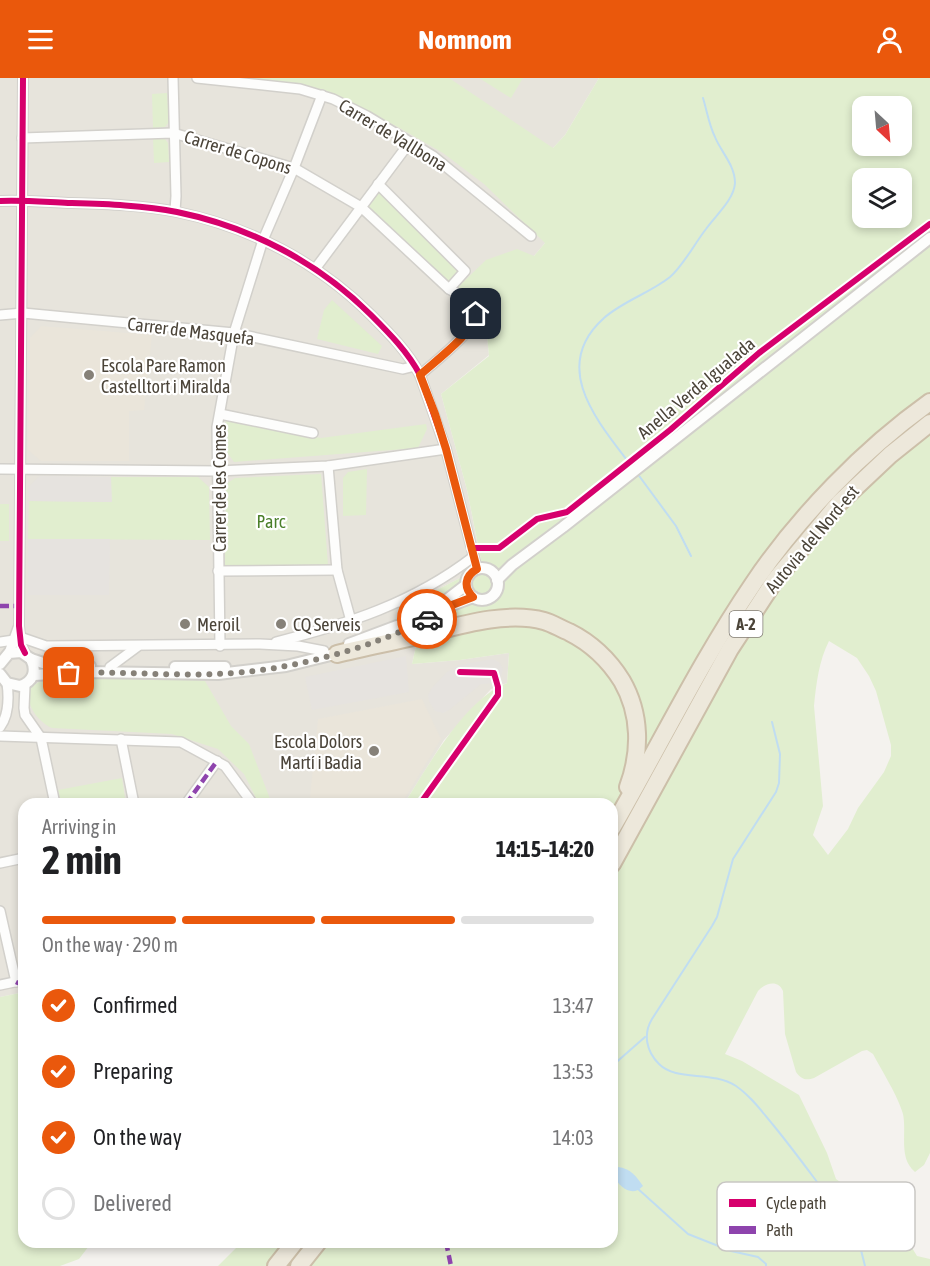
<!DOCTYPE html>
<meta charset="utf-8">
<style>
:root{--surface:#fff;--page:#f2f2f2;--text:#202124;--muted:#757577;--line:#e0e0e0;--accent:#ea580c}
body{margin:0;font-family:"Asap Condensed",sans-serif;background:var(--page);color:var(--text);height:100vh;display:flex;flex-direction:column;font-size:22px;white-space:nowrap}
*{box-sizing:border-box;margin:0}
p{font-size:20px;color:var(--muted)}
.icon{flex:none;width:33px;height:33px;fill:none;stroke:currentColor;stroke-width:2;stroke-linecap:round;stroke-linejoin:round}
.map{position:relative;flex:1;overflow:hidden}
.sheet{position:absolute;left:18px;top:720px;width:600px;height:450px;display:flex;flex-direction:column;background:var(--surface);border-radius:18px;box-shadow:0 3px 9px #0003}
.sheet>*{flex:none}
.needle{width:39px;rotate:154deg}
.tools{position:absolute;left:852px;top:18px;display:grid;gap:12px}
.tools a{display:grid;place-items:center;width:60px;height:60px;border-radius:12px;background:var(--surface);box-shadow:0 3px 9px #0003;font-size:30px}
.pin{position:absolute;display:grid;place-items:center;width:51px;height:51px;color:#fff;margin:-26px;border-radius:12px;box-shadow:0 3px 9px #0006}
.courier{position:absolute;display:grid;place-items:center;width:60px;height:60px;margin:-30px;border:4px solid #ea580c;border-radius:50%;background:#fff;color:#222;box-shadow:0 2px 8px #0007}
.summary em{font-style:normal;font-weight:700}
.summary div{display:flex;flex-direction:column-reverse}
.summary{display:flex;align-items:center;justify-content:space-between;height:102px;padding:0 24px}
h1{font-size:39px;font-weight:700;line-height:45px}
.bar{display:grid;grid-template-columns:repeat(4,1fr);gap:9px 6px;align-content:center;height:72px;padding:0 24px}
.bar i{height:8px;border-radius:4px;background:var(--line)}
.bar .selected{background:var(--accent)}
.bar p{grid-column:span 4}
ol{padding:0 24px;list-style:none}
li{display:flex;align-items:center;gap:18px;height:66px}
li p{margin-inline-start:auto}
li .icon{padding:6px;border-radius:50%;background:var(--accent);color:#fff;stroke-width:4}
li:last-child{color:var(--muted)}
li i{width:33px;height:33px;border:3px solid var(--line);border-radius:50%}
header{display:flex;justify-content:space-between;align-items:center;height:78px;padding:0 24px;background:var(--accent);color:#fff;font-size:27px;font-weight:700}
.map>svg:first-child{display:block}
.residential{fill:#e7e4dc}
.education{fill:#eae5da}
.green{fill:#e1eecf;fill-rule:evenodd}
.parking{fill:#e6e3df}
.water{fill:#c0ddf1}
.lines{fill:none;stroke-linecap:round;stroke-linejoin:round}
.stream{stroke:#c0ddf1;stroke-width:2}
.minor-casing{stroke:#d2d0cb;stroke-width:12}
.tertiary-casing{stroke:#d2d0cb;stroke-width:14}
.motorway-casing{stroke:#ccbfa9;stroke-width:20}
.minor{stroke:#fdfdfc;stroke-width:9}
.tertiary{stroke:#fdfdfc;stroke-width:10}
.motorway{stroke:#ede8db;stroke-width:16}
.quiet{stroke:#8e44ad;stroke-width:4.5;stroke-dasharray:9 4.5;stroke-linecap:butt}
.cycleway-casing{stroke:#fff;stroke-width:10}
.cycleway{stroke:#d6006c;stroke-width:6}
.done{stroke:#868178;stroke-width:6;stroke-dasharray:0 10.8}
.route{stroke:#ea580c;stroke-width:8}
.poi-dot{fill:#868178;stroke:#fff;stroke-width:2}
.labels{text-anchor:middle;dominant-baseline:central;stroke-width:4.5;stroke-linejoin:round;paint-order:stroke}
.shield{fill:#fff;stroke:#817c74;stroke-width:1.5}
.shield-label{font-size:16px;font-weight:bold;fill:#4b4439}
.street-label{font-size:18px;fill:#4b4439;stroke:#fff}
.poi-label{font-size:18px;fill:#4b4439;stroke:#fff;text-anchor:start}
.park-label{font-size:18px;fill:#4a7f2a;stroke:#fff}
.key{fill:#fff;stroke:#c9c7c4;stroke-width:1.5}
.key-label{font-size:16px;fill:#4b4439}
</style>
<header><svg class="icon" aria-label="menu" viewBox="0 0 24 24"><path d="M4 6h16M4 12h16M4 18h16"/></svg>Nomnom<svg class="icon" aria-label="person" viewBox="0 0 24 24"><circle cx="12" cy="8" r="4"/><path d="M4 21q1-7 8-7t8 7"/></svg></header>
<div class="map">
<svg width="930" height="1188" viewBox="0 0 930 1188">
<rect width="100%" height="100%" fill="#f4f2ee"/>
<polygon class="residential" points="0,0 599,0 565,57 553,70 545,165 534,178 473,225 496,244 487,258 489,277 441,316 467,412 481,483 464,494 462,499 427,517 412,586 460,582 509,575 507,605 491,611 444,662 404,726 24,726 24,914 0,919"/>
<g class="education">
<polygon points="41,248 152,257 144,332 129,333 129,383 41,383 28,372 30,260"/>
<polygon points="422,621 441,661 402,725 308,726 310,719 318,641"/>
</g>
<g class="green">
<path d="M245 0H449L553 70 565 57 599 0H930V1075L924 1087 915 1094C898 1080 907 1055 903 1036 898 1018 882 993 873 976L867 972 862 973 814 1000C806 1003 801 1001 796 994L785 956 783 913C778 901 765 905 758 913L725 976 742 983 799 1017 827 1075 836 1101 897 1145 917 1178 930 1181V1188H218L242 1164H612V726H404C428 688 465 621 507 605L509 575 460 582 412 586 427 517 462 499 464 494 481 482 467 412 441 316 489 278 487 258 496 244 473 225 458 209 486 182 517 171 534 178 545 165 484 106 443 75 398 49 333 16 311 9ZM862 28H902V68H862ZM862 100H902V140H862ZM829 563 857 580 869 598 876 613 891 667V678L884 694 858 730 848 751 828 777 813 757 823 728 814 628C816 607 819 582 829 563Z"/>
<polygon points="479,0 523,0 511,20"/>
<polygon points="167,15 169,44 165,49 153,50 152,16"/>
<polygon points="153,60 164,60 168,65 169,84 154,85"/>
<polygon points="379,114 460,193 448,206 367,128"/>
<polygon points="332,222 382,268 378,276 317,261 324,232"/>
<polygon points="226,340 321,360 426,346 427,351 418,370 234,384 224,370"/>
<polygon points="367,391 366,437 343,438 343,400 348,394"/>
<polygon points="321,396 328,487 225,489 226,406 235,400"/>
<polygon points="111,399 198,399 209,409 210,462 28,461 29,423 111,424"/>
<rect x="0" y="426" width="9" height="37"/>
<path d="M90 600 188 601 205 603 231 648 249 666 272 726H259L244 696 218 671 172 656 52 650C33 642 16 611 42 603 54 599 76 601 90 600Z"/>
<polygon points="122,700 126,726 61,726 58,712"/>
<polygon points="24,914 24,1164 92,1164 79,1181 60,1188 0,1188 0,919"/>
</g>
<g class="parking">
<polygon points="40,398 111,399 112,424 29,423 28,409"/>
<polygon points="28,461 110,461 109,517 28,517"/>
<polygon points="406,578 409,614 312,632 305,599"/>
<polygon points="492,581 499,584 503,591 501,599 497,605 481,606 449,632 443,635 435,633 429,623 428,617 432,610 447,594 459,587"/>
</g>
<path class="water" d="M618 1089C630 1090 637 1099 643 1108 632 1120 620 1109 613 1098L614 1093Z"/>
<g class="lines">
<g class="stream">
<path d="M633 390C600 346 548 290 604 240 623 223 650 215 670 199 683 188 695 165 706 151 715 138 734 122 735 105 735 87 721 74 715 59 709 47 707 33 703 20"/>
<polyline points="637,395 676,448 691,478"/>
<path d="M772 644 780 676 779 705 776 714 733 781 717 839 712 848 652 941C643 956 646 973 659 986 677 1004 711 992 736 1008 751 1018 762 1034 774 1048 801 1081 825 1116 852 1149L858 1160 865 1188"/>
<polyline points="612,988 645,959"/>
<polyline points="637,1110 688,1156 731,1173 758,1179 766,1186 766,1188"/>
</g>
<g class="minor-casing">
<g id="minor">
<polyline points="23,0 19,548 21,567 25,575"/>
<polyline points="173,0 176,118 175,133"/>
<polyline points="197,0 300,11 333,21 367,38 433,78 531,158"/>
<path d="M22 60 173 55 294 90 361 129 449 211 458 216 476 236C476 253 433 285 420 297"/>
<polyline points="378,106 465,193 449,211"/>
<path d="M0 123C23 122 45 124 68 125 102 126 144 127 177 134 250 149 318 184 371 237 389 255 408 274 420 297L446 371 477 491"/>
<polyline points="315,191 410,64"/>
<polyline points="0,237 23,235 234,255 403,291 415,288"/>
<polyline points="220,336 313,355"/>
<polyline points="328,388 337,492 351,543"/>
<polyline points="0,391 217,393 328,388 446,371"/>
<polyline points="218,493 337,492"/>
<polyline points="399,524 430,532"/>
<polyline points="20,559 46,568 260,566 298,568 324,573"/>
<polyline points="0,564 14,562"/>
<path d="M276 564C348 546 413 525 473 479"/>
<polyline points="220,568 217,349 234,255 263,162 294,90 322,17"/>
<polyline points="9,575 18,550"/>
<polyline points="110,589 137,569"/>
<polyline points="25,607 24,630 25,637 41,660 55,726"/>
<path d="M0 649C9 637 9 620 7 605"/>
<polyline points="0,658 181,664 225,688 253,726"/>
<polyline points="121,661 134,726"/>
<polyline points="186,726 217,683"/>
<polyline points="0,785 24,780"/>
<polyline points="0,833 16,904"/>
<polyline points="0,907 24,902"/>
</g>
</g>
<g class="tertiary-casing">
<g id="tertiary">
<circle cx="482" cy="506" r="16"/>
<polyline points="497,502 512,487 563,449 930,160"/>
<polyline points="440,527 466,507"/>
<polyline points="389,559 452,527 473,519"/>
<polyline points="349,566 397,548"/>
<polyline points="31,581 43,585 90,588"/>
<path d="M0 586 9 575 21 574 31 581C37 593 33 604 20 608L7 605 0 596"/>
<polyline points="175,589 225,589"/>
<polyline points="34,597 87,594 218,596 286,588 343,574"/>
</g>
</g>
<g class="motorway-casing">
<g id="motorway">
<path d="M337 576C366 569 397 563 426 556 461 547 507 533 544 543 552 545 561 551 569 554 591 565 609 582 622 603 641 636 641 674 628 709"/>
<path d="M612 750C659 669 700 584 753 506 798 439 864 371 930 324"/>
<polyline points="612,786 730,571 775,502 839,425 890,377 930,345"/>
<polyline points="276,1188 295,1164"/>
<polyline points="299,1188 318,1164"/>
</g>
</g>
<use href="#minor" class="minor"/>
<use href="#tertiary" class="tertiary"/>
<use href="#motorway" class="motorway"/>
<g class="quiet">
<polyline points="0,528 19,528"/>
<polyline points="186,726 217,683"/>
<polyline points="16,904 24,908"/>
<polyline points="446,1164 451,1188"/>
</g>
<g class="cycleway-casing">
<g id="cycleway">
<polyline points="23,0 19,548 21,567 25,575"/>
<path d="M0 123C23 122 45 124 68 125 102 126 144 127 177 134 250 149 318 184 371 237 389 255 408 274 420 297L446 371 477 491"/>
<polyline points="471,470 499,470 537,441 567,434 670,352 759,275 930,146"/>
<polyline points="420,726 498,617 498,609 494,595 460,594"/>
</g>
</g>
<use href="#cycleway" class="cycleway"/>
</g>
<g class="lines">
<path class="done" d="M69 595C118 593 167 598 216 596 283 594 368 572 427 541"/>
<path class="route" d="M427 541 452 527 473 519C463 509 465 498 477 491L446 371 435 336 420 297C433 285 476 253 476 236"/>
</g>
<g class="poi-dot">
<circle cx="89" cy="297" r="6"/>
<circle cx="185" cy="546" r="6"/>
<circle cx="281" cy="546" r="6"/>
<circle cx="374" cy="673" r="6"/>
</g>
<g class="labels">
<rect class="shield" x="729.5" y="533" width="33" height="26" rx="4.5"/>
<g class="shield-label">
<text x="746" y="546">A-2</text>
</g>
<g class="street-label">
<text transform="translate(393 57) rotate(31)">Carrer de Vallbona</text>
<text transform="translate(238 74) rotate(17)">Carrer de Copons</text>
<text transform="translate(191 253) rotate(7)">Carrer de Masquefa</text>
<text transform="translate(696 310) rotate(-40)">Anella Verda Igualada</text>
<text transform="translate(219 410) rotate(-90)">Carrer de les Comes</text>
<text transform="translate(812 461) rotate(-50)">Autovia del Nord-est</text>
</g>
<g class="poi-label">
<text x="101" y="287">Escola Pare Ramon<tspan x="101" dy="21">Castelltort i Miralda</tspan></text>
<text x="197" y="546">Meroil</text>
<text x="293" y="546">CQ Serveis</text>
<text x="362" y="663" text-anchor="end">Escola Dolors<tspan x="362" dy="21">Martí i Badia</tspan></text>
</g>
<g class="park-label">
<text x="271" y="443">Parc</text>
</g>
</g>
<rect x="717" y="1104" width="198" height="69" rx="9" class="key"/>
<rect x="729" y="1121" width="27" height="8" fill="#d6006c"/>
<rect x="729" y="1148" width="27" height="8" fill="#8e44ad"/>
<g class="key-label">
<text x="766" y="1131">Cycle path</text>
<text x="766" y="1158">Path</text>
</g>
</svg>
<div class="tools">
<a><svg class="needle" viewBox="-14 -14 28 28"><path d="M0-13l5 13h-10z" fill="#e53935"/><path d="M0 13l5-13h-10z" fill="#757577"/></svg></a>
<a><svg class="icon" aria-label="layers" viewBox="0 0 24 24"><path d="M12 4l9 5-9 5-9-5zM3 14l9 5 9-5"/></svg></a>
</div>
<div class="pin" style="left:69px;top:595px;background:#ea580c"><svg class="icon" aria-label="bag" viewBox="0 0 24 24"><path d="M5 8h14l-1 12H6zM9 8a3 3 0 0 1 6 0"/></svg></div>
<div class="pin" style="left:476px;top:236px;background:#1f2937"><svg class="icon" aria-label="home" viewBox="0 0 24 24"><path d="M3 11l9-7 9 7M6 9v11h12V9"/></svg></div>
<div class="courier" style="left:427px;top:541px"><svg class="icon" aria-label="car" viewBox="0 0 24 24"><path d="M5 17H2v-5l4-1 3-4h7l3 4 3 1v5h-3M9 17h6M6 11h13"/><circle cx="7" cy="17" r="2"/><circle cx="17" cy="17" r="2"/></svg></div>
<section class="sheet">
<div class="summary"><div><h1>2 min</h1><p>Arriving in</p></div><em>14:15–14:20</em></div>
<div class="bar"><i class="selected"></i><i class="selected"></i><i class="selected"></i><i></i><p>On the way · 290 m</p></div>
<ol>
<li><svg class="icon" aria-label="check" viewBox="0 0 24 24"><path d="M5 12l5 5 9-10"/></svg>Confirmed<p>13:47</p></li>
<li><svg class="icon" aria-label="check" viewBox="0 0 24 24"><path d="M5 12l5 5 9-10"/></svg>Preparing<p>13:53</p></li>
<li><svg class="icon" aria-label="check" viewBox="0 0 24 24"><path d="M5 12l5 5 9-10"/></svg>On the way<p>14:03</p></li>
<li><i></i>Delivered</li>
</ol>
</section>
</div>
